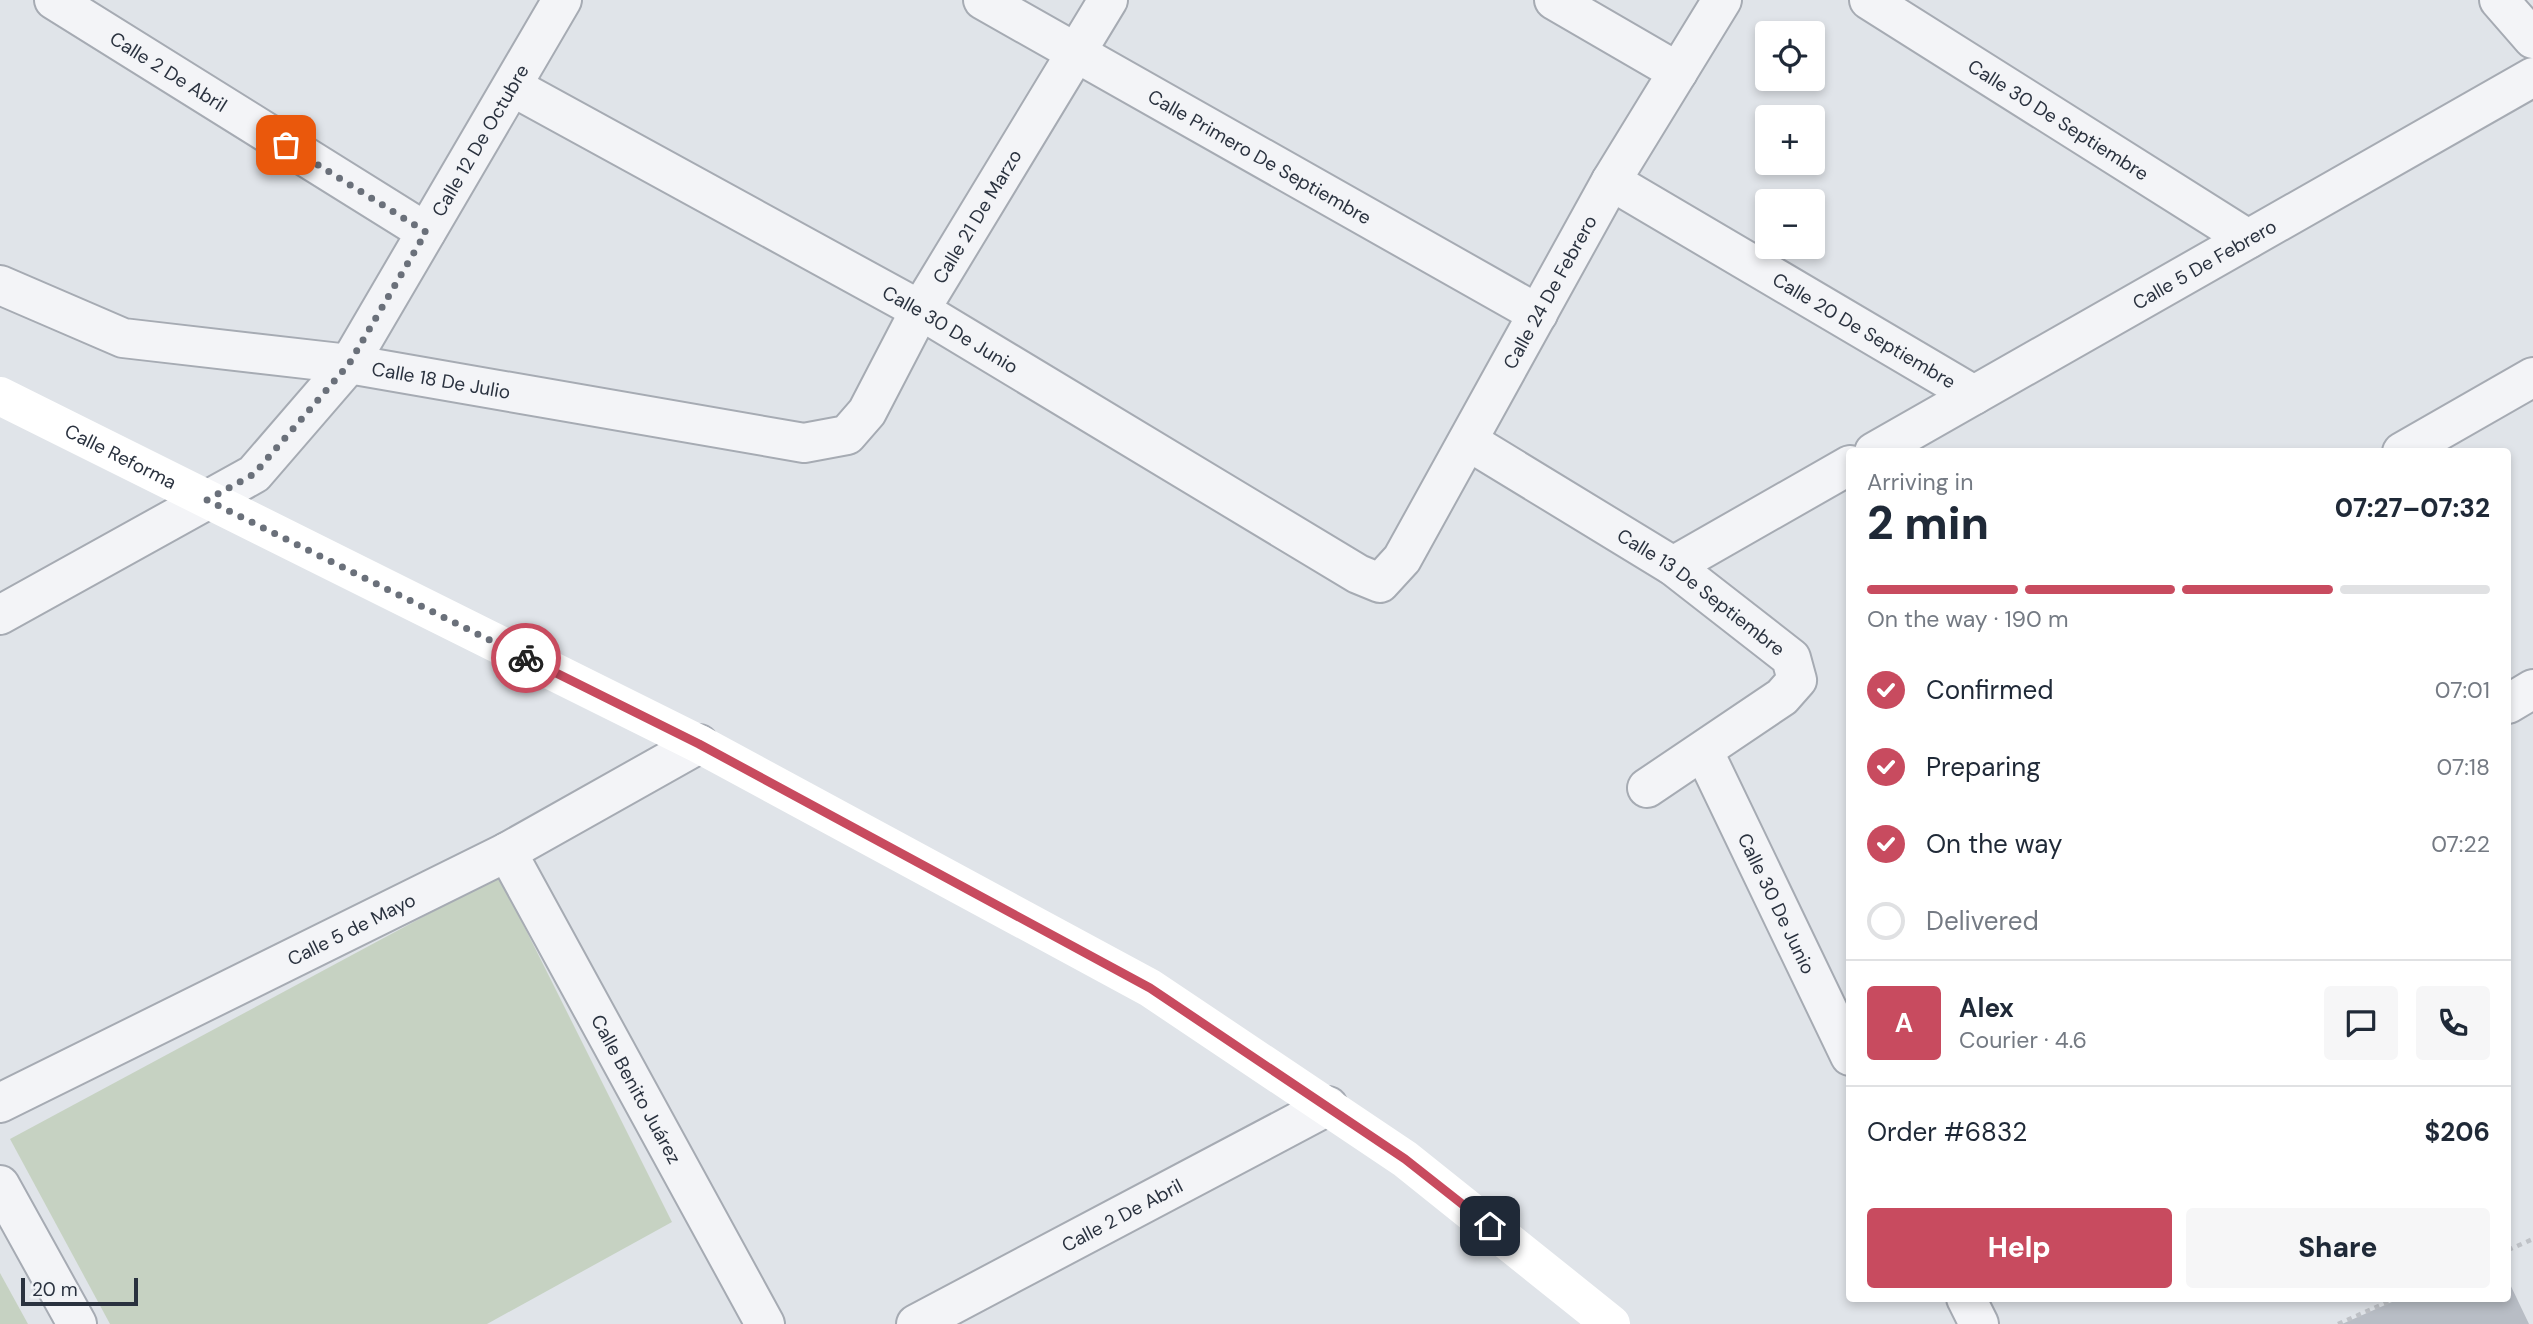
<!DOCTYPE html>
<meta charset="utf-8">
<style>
:root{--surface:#fff;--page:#f6f6f7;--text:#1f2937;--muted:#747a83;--line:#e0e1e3;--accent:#c84b5f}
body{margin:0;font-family:"DM Sans",sans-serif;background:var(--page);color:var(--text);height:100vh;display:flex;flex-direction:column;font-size:26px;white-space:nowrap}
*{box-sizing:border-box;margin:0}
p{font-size:23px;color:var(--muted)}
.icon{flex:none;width:38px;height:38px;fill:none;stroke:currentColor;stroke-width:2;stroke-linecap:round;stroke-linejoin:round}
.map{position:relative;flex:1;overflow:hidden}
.panel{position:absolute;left:1846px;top:448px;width:665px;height:854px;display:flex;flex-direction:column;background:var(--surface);border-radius:7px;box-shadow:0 4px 10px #0003}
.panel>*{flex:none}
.fabs{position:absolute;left:1755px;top:21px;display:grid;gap:14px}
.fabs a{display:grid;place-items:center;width:70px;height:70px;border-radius:7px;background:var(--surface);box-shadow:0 4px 10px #0003;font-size:35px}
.scale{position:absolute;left:21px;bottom:18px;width:117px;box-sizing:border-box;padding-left:7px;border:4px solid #2a323f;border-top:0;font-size:19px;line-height:24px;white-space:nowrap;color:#2a323f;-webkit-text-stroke:5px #f0f3f6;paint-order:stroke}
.pin{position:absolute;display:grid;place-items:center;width:60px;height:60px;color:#fff;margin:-30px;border-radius:14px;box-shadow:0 4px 10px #0006}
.courier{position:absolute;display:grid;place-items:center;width:70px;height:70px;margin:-35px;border:5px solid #c84b5f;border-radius:50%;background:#fff;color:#222;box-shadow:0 2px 9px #0007}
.head em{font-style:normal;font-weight:800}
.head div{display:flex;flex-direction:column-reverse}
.head{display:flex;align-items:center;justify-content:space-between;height:119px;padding:0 21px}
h1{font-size:46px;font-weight:800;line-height:52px}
.bar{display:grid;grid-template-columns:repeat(4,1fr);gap:10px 7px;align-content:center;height:84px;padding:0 21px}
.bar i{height:9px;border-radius:5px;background:var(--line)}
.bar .on{background:var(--accent)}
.bar p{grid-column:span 4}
.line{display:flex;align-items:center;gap:18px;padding:0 21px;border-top:2px solid var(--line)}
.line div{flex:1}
.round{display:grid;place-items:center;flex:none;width:74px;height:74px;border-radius:7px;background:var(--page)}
ol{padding:0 21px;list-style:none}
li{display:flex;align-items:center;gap:21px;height:77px}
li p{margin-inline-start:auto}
li .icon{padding:7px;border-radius:50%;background:var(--accent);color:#fff;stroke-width:4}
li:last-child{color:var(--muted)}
li i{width:38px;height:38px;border:4px solid var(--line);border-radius:50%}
.cta{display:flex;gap:14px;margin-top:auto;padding:14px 21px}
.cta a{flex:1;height:80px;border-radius:7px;background:var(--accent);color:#fff;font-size:28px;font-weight:800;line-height:80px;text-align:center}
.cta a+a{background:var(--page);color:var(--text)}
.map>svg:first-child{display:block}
.green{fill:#c6d2c2}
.building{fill:#b8bdc5}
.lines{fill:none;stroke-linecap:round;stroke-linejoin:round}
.minor-casing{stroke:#a6abb3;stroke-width:42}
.tertiary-casing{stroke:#a6abb3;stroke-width:42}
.path{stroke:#bfc2c7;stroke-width:4.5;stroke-dasharray:5 5;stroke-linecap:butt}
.minor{stroke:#f3f4f7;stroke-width:38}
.tertiary{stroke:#f3f4f7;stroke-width:38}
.secondary{stroke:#fff;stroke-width:38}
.done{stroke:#6a707a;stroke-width:7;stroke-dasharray:0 12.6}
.route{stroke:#c84b5f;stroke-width:9}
.labels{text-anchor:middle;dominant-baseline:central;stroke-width:6;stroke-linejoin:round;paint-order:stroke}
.street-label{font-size:19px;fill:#2a323f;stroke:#f0f3f6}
</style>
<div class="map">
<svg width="2533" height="1324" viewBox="0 0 2533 1324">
<rect width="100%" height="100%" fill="#e0e4e9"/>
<g class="green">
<polygon points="499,876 672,1222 487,1324 110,1324 10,1139"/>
<polygon points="0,1273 28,1324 0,1324"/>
</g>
<polygon class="building" points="2508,1280 2529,1324 2342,1324 2401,1298 2508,1298"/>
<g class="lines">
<g class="minor-casing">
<g id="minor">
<path id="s1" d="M54 0 426 232"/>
<path id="s2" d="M983 0 1538 314"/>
<polyline points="1554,0 1678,72"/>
<path id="s3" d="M1869 0 2248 239"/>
<path id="s4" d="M513 87 920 310 1358 574 1380 583 1402 559 1611 181 1722 0"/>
<path id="s5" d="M1611 181 1974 395"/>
<path id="s6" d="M0 285 123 338 349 364 804 443 847 435 867 412 920 310 1108 0"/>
<path id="s7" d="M1468 441 1673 566 1791 658 1797 680 1782 697 1647 788"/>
<path id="s8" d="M1874 452 2533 77"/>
<polyline points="2402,452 2533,377"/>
<polyline points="1673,566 1850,465"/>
<path id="s9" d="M0 615 254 474 349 364 562 0"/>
<polyline points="2508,704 2533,689"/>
<path id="s10" d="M1704 752 1850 1056"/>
<path id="s11" d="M507 852 765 1324"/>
<path id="s12" d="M0 1103 507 852 699 744"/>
<polyline points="0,1185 77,1324"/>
<polyline points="1966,1298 1979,1324"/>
<path id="s13" d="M916 1324 1328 1106"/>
</g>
</g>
<g class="tertiary-casing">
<polyline id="tertiary" points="2499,0 2533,39"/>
</g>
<g class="path">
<polyline points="2508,1250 2533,1239"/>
<polyline points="2338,1324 2397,1298"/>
</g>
<use href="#minor" class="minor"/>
<use href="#tertiary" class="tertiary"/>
<path class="secondary" id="s14" d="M0 396 699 744 1150 988 1405 1159 1611 1324"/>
</g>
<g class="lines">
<polyline class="done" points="286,145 426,232 349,364 254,474 207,500 526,658"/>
<polyline class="route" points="526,658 699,744 1150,988 1405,1159 1490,1226"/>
</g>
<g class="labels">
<g class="street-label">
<text stroke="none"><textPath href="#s1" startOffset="135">Calle 2 De Abril</textPath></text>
<text stroke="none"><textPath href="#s3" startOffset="224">Calle 30 De Septiembre</textPath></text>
<text stroke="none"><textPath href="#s9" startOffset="695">Calle 12 De Octubre</textPath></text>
<text stroke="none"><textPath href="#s2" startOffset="318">Calle Primero De Septiembre</textPath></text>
<text stroke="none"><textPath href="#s6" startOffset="1122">Calle 21 De Marzo</textPath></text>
<text stroke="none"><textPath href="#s8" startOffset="380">Calle 5 De Febrero</textPath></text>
<text stroke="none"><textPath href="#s4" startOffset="1337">Calle 24 De Febrero</textPath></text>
<text stroke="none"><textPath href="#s4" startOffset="500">Calle 30 De Junio</textPath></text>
<text stroke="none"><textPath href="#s5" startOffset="294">Calle 20 De Septiembre</textPath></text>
<text stroke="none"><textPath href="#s6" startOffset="455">Calle 18 De Julio</textPath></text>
<text stroke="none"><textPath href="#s14" startOffset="135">Calle Reforma</textPath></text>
<text stroke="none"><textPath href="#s7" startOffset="278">Calle 13 De Septiembre</textPath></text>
<text stroke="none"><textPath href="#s10" startOffset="168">Calle 30 De Junio</textPath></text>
<text stroke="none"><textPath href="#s12" startOffset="392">Calle 5 de Mayo</textPath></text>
<text stroke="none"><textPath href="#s11" startOffset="270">Calle Benito Juárez</textPath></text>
<text stroke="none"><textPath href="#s13" startOffset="233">Calle 2 De Abril</textPath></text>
</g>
</g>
</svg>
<div class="fabs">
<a><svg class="icon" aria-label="locate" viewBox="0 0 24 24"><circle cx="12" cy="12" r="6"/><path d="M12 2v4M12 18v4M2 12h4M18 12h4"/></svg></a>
<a>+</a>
<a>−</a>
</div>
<div class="scale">20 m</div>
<div class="pin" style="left:286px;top:145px;background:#ea580c"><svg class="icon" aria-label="bag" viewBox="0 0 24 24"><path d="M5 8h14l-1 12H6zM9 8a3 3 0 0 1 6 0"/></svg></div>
<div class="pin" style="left:1490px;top:1226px;background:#1f2937"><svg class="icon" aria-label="home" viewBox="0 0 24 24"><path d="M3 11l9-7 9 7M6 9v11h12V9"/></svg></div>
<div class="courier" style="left:526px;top:658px"><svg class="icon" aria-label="bike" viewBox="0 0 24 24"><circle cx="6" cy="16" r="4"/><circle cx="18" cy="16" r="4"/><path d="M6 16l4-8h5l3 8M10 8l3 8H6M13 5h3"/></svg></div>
<section class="panel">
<div class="head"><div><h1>2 min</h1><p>Arriving in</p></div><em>07:27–07:32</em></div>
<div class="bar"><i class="on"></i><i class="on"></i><i class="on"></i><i></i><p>On the way · 190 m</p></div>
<ol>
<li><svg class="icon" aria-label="check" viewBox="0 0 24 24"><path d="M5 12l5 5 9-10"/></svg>Confirmed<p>07:01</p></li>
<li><svg class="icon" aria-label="check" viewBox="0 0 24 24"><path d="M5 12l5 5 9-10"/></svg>Preparing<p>07:18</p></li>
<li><svg class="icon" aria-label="check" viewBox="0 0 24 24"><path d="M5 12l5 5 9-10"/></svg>On the way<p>07:22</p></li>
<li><i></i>Delivered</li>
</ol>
<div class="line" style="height:126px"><b class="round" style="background:var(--accent);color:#fff">A</b><div><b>Alex</b><p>Courier · 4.6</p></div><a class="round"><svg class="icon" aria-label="chat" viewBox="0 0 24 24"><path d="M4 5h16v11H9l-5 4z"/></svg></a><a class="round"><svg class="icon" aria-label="phone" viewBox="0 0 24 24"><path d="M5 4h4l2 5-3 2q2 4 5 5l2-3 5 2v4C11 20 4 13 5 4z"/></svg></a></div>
<div class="line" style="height:91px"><div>Order #6832</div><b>$206</b></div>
<div class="cta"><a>Help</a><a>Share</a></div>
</section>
</div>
